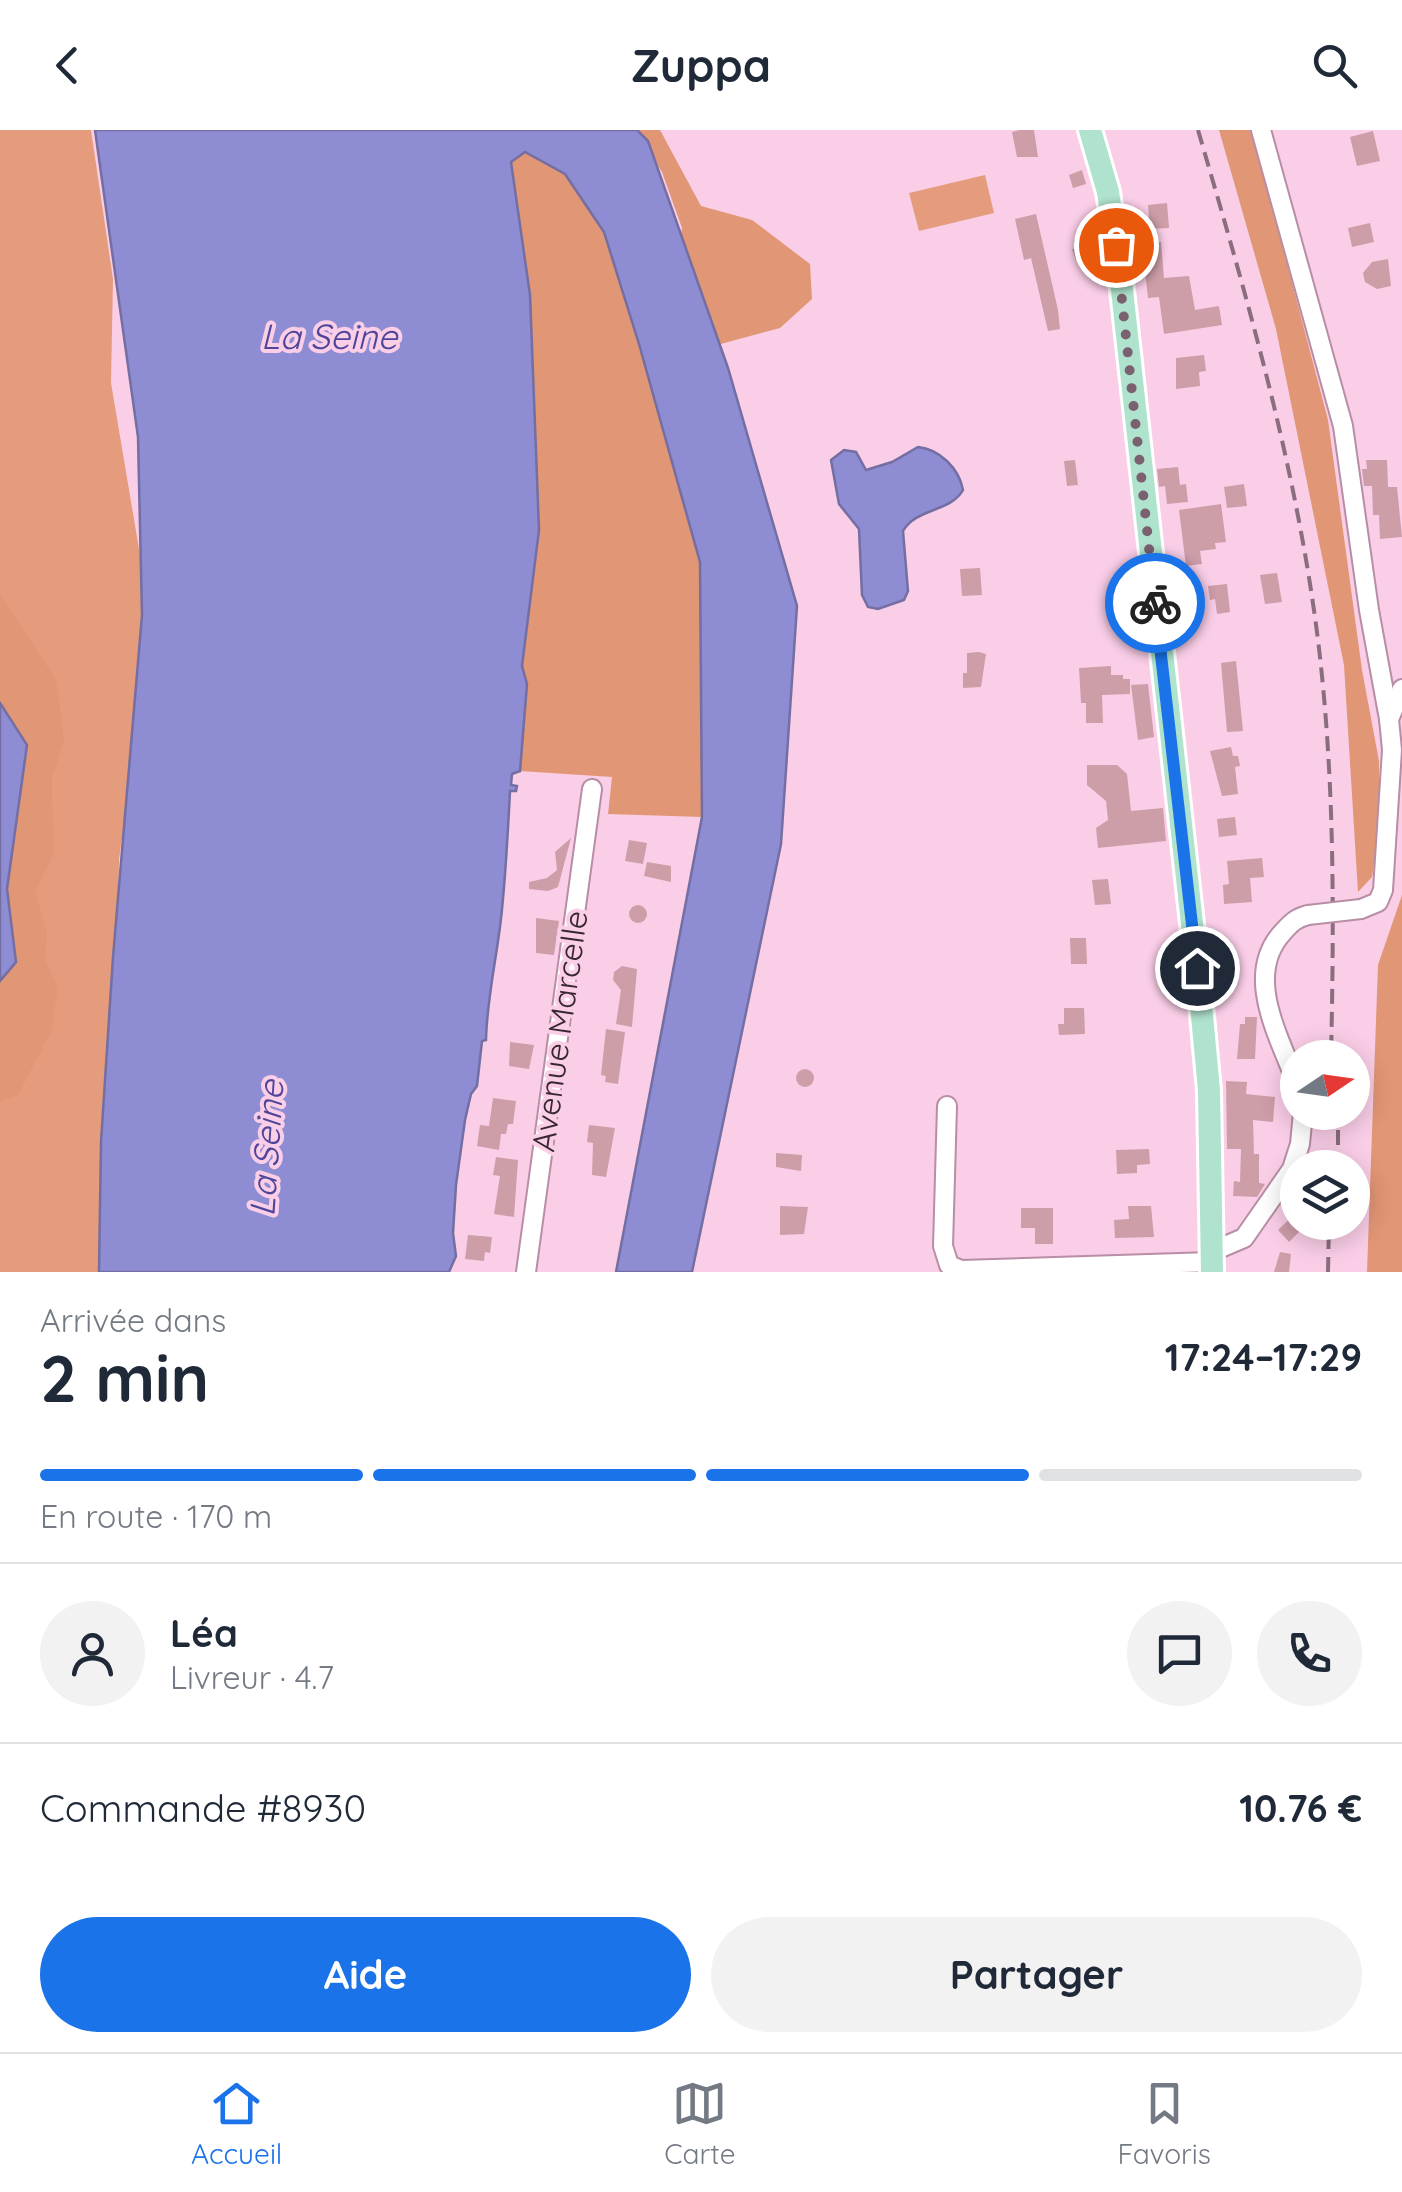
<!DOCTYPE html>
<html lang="fr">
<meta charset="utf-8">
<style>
:root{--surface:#fff;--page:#f2f2f3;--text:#1f2937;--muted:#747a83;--line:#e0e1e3;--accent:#1a73e8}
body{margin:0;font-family:Quicksand,sans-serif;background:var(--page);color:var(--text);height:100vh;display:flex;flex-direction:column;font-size:38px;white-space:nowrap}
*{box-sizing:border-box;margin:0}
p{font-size:32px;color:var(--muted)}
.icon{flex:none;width:55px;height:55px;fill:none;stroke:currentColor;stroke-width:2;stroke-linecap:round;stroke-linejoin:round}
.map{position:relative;height:1142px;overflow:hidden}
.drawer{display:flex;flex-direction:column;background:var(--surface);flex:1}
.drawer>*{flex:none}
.needle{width:65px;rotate:77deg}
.tools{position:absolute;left:1280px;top:910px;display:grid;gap:20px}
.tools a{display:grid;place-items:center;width:90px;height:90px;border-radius:50%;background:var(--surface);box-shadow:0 5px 25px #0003;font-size:50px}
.pin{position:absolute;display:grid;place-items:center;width:85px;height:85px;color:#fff;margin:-42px;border:5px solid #fff;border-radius:50%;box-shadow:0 2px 10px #0007}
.courier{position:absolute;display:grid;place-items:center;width:100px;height:100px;margin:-50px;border:8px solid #1a73e8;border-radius:50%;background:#fff;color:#222;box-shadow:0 2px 12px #0007}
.summary em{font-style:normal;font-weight:700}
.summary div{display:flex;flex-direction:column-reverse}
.summary{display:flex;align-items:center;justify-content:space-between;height:170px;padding:0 40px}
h1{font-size:65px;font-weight:700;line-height:75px}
.bar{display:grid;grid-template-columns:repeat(4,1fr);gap:15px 10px;align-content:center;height:120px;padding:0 40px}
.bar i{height:12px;border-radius:8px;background:var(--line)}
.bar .on{background:var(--accent)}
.bar p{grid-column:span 4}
.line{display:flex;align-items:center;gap:25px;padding:0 40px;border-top:2px solid var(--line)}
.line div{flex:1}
.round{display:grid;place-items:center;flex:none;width:105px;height:105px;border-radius:52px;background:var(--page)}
.primary-button{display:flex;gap:20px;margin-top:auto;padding:20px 40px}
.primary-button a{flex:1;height:115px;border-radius:60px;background:var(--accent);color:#fff;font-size:40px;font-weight:700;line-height:115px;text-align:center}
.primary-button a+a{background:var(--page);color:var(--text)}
header{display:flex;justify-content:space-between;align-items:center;height:130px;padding:0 40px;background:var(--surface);font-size:45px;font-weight:700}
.tab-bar{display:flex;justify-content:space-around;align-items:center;height:140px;border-top:2px solid var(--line);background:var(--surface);font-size:28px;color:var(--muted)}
.tab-bar a{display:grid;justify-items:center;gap:5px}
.tab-bar .on{color:var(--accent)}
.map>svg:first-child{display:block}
.green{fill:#e49c7d}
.forest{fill:#e19675}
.water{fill:#8e8dd3;stroke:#746ea2;stroke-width:2.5}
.building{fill:#cd9da8}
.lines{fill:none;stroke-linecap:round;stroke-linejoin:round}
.minor-casing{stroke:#b78ea5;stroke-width:22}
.major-casing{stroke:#fff;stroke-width:28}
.minor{stroke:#fff;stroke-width:18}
.major{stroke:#afe3cd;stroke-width:22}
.rail{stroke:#8a6e7e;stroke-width:4;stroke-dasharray:15 8;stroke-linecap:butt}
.minor-bridge-casing{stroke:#b78ea5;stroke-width:22;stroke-linecap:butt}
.minor-bridge{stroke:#fff;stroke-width:18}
.done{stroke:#7b6170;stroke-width:10;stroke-dasharray:0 18}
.route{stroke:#1a73e8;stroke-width:12}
.labels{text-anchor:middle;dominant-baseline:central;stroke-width:8;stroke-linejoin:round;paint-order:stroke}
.street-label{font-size:32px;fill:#372730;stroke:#facee7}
.water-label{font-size:35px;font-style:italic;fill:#4d4599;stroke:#facee7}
</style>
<header><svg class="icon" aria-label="back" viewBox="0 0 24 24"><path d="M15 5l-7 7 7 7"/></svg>Zuppa<svg class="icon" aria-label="search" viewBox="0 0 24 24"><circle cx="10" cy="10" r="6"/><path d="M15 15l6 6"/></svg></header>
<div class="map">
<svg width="1402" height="1142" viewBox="0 0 1402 1142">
<rect width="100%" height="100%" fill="#facee7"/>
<g class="green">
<polygon points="0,0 91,0 113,149 111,253 151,490 119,730 114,981 103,1142 0,1142"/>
<polygon points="985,45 994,83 919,101 909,63"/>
</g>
<g class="forest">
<polygon points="634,0 660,0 701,76 752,90 810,134 812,169 780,198 706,218 679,118 682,98 662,42"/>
<polygon points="1219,0 1252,0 1328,290 1362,540 1379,631 1379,704 1372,747 1358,762 1344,535 1276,199"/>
<polygon points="525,22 565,44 604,102 639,214 700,432 702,687 608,684 612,647 520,641 527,555 522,536 539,400 530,165 511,31"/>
<polygon points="0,464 56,550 64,611 52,649 53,725 35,762 47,803 45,830 58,858 51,901 18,965 0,972 0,851 16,832 7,759 27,615 0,573"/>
<polygon points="1402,765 1402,1142 1367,1142 1378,835"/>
</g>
<g class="water">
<path d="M95 0H637L648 11 728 238 797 476 781 714 692 1142H616L702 687 700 432 639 214 604 102 565 44 525 22 511 32 530 165 539 400 522 536 527 554 520 641 512 644 511 655 517 656 516 661H510C508 700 506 740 502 779 498 823 487 865 486 910L482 911 477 956 471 964 465 990 456 1055 453 1103 456 1126 449 1142H99L101 1012 113 827 142 485 138 307Z"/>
<path d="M918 317C939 319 959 338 963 360 951 382 916 378 903 401L908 461 904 470 878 479 868 477 862 465 859 399 839 374 831 330 844 320 856 322 866 340 892 332Z"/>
<polygon points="0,573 27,615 7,759 16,832 0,851"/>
</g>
<g class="building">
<polygon points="1020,0 1034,0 1038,27 1017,27 1012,2"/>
<polygon points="1373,1 1380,31 1357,36 1350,7"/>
<polygon points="1082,40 1086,54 1073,58 1069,45"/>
<polygon points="1167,73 1169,98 1150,99 1148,75"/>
<polygon points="1036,84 1058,180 1060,199 1048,201 1031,128 1024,130 1015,89"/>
<polygon points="1370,93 1374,112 1352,117 1348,98"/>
<polygon points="1093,111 1100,111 1103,147 1092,147 1093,129 1076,130 1072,119 1093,117"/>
<polygon points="1161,112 1164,148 1189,146 1195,180 1219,176 1222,195 1164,204 1159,167 1148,168 1142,114"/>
<polygon points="1388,129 1391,156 1377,159 1365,152 1363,143 1372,132"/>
<polygon points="1204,225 1206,241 1199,242 1200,256 1176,259 1176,228"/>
<polygon points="1075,330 1078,355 1067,356 1064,331"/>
<polygon points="1366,330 1387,330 1388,357 1397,357 1402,407 1380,409 1379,385 1373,385 1372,356 1364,356 1362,339 1367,339"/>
<polygon points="1178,337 1180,355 1186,354 1188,372 1167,374 1165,356 1159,357 1157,339"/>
<polygon points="1244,354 1247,376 1227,378 1224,357"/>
<polygon points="1221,374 1226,412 1215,413 1216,419 1200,421 1202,434 1186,436 1179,380"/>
<polygon points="980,438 982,465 962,466 960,439"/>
<polygon points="1135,441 1138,468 1121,469 1119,443"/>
<polygon points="1277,443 1282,472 1265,474 1260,445"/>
<polygon points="1227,454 1230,482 1217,484 1215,469 1210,470 1208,456"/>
<polygon points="979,522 986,524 981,557 963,558 963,543 967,543 967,523"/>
<polygon points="1236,531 1243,601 1227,602 1221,533"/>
<polygon points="1111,536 1111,545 1123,545 1123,549 1130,549 1130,564 1102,565 1103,593 1086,593 1086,573 1081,573 1079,538"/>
<polygon points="1148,554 1154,607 1138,610 1131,555"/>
<polygon points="1231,617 1233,626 1238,626 1240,636 1235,637 1238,664 1222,666 1210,621"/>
<polygon points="1087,635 1117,635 1127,644 1131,681 1163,678 1166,711 1098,718 1096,698 1108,690 1106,671 1087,655"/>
<polygon points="1235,687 1237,705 1219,707 1217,689"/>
<polygon points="571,708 558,757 548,761 529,759 529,752 547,748 557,740 555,722"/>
<polygon points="629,710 647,713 643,734 625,731"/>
<polygon points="1262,728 1264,747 1250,748 1252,772 1224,774 1223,755 1229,754 1227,731"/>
<polygon points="647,732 671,736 671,752 644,746"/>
<polygon points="1108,749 1111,774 1095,775 1092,750"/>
<circle cx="638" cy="784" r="9"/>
<polygon points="536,788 559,791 554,825 536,823"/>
<polygon points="1070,808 1086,808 1087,834 1071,834"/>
<polygon points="622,836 637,839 632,897 616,894 621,860 613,850 614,842"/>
<polygon points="1064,878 1084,878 1085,904 1059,905 1058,894 1064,894"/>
<polygon points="1245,887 1257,887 1255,929 1237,929 1240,894 1245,894"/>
<polygon points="606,899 625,902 618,954 605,952 606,946 601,945"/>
<polygon points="510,912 534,915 529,939 509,936"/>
<circle cx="805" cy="948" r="9"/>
<polygon points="1226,951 1247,952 1246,964 1275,967 1273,992 1253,990 1254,1024 1259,1024 1259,1053 1265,1054 1257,1067 1233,1066 1234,1051 1240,1052 1241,1019 1227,1019"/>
<polygon points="493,968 516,971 513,994 508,994 506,1004 501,1004 499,1020 477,1016 480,995 489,996"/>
<polygon points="589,995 615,998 606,1047 592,1045 593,1013 587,1012"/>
<polygon points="1149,1019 1150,1034 1137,1035 1137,1043 1117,1044 1116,1020"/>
<polygon points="776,1023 802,1025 801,1041 776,1037"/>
<polygon points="496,1027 518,1030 514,1087 494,1084 500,1046 493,1045"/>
<polygon points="780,1076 808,1077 804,1104 780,1105"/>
<polygon points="1128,1076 1151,1076 1154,1107 1115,1108 1114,1090 1129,1089"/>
<polygon points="1021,1078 1053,1078 1053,1114 1035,1114 1035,1098 1021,1098"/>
<polygon points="1298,1081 1298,1092 1309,1092 1289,1112 1278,1100"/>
<polygon points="468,1105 492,1107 490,1123 485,1122 484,1131 465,1129"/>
<polygon points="1280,1122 1291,1124 1289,1142 1274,1142"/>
</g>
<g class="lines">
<g class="minor-casing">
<g id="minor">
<polyline points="1261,0 1343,296 1369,480 1389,589 1392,620 1383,760 1378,772 1361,779"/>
<polyline points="1389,589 1402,559"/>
<path d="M1298 957C1281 909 1242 846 1283 802 1291 793 1296 788 1308 785"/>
<polyline points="947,976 943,1116 949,1135 961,1140 1211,1132"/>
<polyline points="1211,1122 1244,1108 1292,1039 1300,1014 1303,982"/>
<polyline points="526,1142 592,659"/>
</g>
</g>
<g class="major-casing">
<polyline id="major" points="1090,0 1108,62 1120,142 1201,875 1209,960 1212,1142"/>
</g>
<use href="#minor" class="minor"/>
<use href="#major" class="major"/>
<g class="rail">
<path d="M1198 0C1247 168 1296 335 1318 510 1335 649 1334 788 1331 928"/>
<polyline points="1338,1038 1338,982"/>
<polyline points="1328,1142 1329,1092"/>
</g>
<g class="minor-bridge-casing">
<polyline id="minor-bridge" points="1308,785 1361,779"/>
</g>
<use href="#minor-bridge" class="minor-bridge"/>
</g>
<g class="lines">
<polyline class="done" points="1116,115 1155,473"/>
<polyline class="route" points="1155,473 1197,838"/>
</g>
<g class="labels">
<g class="street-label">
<text transform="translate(559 901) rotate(-82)">Avenue Marcelle</text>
</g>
<g class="water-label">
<text x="329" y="206">La Seine</text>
<text transform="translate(266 1018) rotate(-86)">La Seine</text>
</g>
</g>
</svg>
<div class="tools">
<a><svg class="needle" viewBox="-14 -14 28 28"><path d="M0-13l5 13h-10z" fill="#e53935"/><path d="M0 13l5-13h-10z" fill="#747a83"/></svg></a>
<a><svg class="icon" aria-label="layers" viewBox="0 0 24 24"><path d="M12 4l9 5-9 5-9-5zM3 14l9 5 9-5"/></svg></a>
</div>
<div class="pin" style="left:1116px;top:115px;background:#ea580c"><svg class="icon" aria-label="bag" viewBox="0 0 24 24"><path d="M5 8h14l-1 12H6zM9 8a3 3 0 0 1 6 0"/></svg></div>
<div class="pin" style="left:1197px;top:838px;background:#1f2937"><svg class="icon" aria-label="home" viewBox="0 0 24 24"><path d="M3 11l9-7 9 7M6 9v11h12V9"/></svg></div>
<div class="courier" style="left:1155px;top:473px"><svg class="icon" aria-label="bike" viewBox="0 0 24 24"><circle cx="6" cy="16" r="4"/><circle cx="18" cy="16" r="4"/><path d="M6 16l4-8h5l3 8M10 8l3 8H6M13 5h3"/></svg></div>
</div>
<section class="drawer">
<div class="summary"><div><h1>2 min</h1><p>Arrivée dans</p></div><em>17:24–17:29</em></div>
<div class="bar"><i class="on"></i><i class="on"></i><i class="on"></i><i></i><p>En route · 170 m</p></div>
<div class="line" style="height:180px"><a class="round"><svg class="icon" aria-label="person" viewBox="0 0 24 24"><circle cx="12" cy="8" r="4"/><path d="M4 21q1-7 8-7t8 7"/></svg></a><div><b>Léa</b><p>Livreur · 4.7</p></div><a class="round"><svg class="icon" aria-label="chat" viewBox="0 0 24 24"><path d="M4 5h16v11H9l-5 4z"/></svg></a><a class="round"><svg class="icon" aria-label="phone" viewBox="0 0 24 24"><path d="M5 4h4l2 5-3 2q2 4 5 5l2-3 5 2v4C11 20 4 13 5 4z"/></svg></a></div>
<div class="line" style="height:130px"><div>Commande #8930</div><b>10.76 €</b></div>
<div class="primary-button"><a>Aide</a><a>Partager</a></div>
</section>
<nav class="tab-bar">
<a class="on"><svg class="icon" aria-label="home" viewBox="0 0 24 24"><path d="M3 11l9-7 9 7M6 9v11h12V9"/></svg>Accueil</a>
<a><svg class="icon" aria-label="map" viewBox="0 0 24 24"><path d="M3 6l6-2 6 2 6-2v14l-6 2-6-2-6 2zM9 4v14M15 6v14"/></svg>Carte</a>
<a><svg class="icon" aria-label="saved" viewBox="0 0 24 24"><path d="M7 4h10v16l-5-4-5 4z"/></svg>Favoris</a>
</nav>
